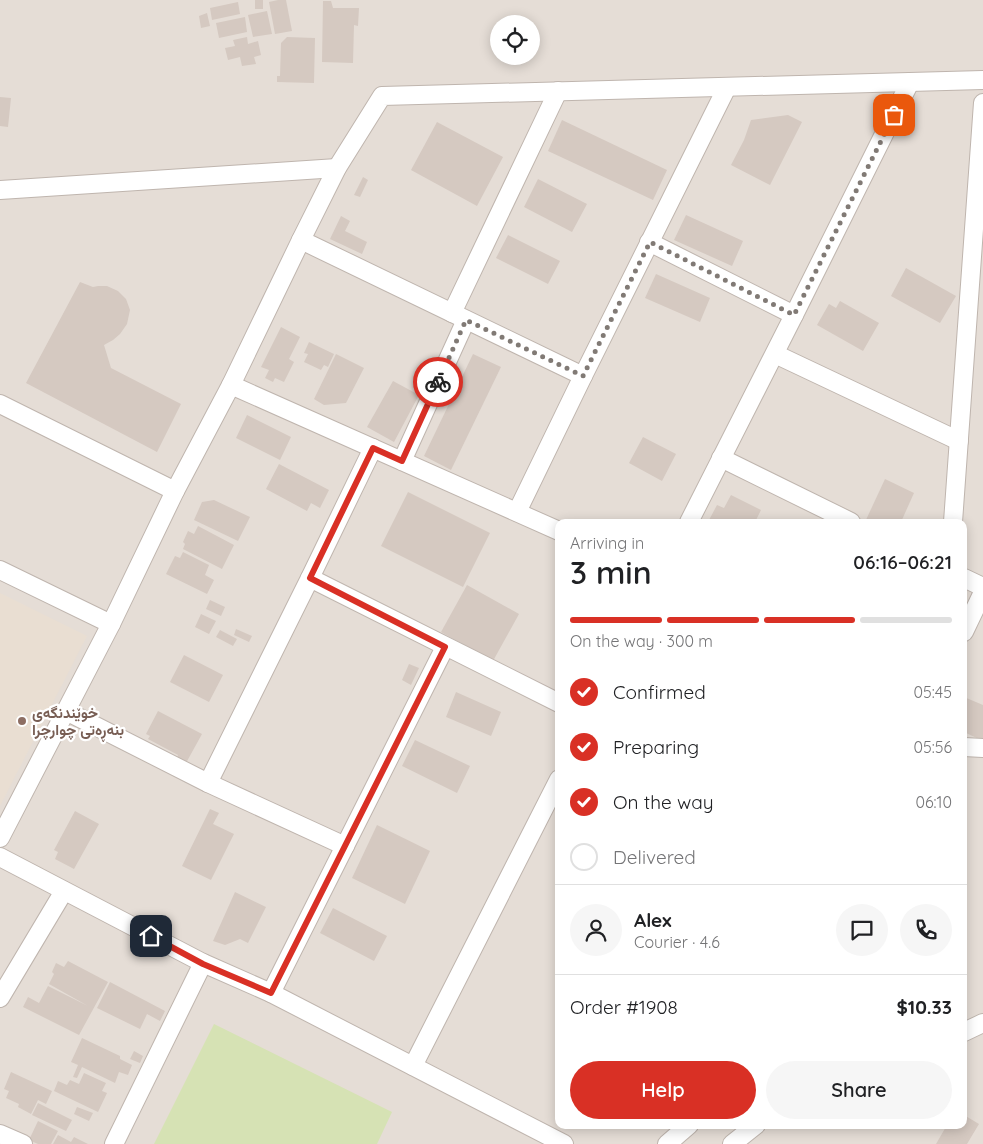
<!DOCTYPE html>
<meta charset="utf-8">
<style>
:root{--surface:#fff;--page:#f6f6f6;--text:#202124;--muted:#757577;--line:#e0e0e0;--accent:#d93025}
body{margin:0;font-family:Quicksand,Vazirmatn,sans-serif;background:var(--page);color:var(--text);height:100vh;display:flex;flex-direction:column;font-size:19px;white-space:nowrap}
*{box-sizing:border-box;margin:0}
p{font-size:16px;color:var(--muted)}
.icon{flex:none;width:28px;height:28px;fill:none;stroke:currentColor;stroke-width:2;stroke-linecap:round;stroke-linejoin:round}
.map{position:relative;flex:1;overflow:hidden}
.drawer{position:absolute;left:555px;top:519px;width:412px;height:610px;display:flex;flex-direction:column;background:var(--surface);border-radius:10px;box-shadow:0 2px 12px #0003}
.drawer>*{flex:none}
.fabs{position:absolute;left:490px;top:15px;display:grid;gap:10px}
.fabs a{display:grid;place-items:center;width:50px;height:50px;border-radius:50%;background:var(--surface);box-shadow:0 2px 12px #0003;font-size:25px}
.pin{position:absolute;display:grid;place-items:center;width:42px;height:42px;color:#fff;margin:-21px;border-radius:10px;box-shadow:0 2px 8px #0006}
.courier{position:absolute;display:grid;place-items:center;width:50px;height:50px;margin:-25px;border:4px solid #d93025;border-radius:50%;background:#fff;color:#222;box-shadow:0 1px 6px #0007}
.overview em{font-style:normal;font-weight:600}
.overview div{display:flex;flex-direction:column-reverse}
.overview{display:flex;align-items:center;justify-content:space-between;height:85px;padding:0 15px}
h1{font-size:32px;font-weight:600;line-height:38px}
.bar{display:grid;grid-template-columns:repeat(4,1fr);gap:8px 5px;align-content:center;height:60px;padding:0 15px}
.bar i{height:6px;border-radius:4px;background:var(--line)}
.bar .on{background:var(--accent)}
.bar p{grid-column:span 4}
.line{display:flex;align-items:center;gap:12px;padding:0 15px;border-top:1px solid var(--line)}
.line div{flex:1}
.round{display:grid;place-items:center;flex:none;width:52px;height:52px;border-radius:26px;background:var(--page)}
ol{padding:0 15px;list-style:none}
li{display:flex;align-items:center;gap:15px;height:55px}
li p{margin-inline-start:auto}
li .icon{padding:5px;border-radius:50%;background:var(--accent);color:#fff;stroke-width:4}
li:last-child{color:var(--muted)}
li i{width:28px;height:28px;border:2px solid var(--line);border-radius:50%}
.cta{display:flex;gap:10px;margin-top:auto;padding:10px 15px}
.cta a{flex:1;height:58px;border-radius:30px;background:var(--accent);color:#fff;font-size:20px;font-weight:600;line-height:58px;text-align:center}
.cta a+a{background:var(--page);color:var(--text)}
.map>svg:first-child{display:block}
.residential{fill:#e5ddd6;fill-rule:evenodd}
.education{fill:#e9ded2}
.green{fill:#d6e2b4}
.building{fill:#d5c9c1}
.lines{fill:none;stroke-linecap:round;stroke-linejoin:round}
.minor-casing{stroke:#bfb5ae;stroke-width:20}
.minor{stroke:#fff;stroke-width:18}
.done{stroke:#817a75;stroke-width:5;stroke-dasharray:0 9}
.route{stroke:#d93025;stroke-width:6}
.education-dot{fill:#8d6e63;stroke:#fff;stroke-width:2}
.labels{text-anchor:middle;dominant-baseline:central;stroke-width:4.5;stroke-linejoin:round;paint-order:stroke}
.education-label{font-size:15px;font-weight:bold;fill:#785e54;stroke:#fff;text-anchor:start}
</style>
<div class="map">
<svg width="983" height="1144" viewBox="0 0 983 1144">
<rect width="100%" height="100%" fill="#f2ece7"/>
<path class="residential" d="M0 0H983V1144H0ZM499 24H531V56H499ZM559 522H964V1125H559Z"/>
<polygon class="education" points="0,593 87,636 0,806"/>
<polygon class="green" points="214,1024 392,1112 377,1144 154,1144"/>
<g class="building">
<rect x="255" y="0" width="8" height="9"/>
<polygon points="278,0 286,0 292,31 275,34 269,2"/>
<polygon points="323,1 331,1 333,8 359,8 358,26 354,25 353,63 322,62"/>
<polygon points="238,2 240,14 212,20 210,8"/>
<polygon points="267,11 272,34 253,37 248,15"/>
<polygon points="207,13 210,26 201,28 199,16"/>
<polygon points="245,17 247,32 219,38 216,23"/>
<polygon points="247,37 248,44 258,41 261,55 254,57 256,64 242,66 240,57 228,60 225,48 235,46 233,40"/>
<polygon points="287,37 315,38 314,83 277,82 277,76 280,76 281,43"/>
<polygon points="0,97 11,98 8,127 0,126"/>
<polygon points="788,115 802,122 770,185 731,165 744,140 751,120"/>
<polygon points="562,120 667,170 653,200 548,151"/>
<polygon points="437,122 503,157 477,206 411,170"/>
<polygon points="363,177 368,180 360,197 354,195"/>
<polygon points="538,179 587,204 572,232 524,207"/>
<polygon points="686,215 743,241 732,266 674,240"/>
<polygon points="341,216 350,221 345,231 367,242 362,254 330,239"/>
<polygon points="508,235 560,261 548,284 496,258"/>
<polygon points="906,268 956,296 940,323 891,296"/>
<polygon points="656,274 710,298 700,322 645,298"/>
<polygon points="80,282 93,287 98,286 107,286 118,291 126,299 130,310 127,324 120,334 113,340 104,345 111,368 181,404 157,452 26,383"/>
<polygon points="840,301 879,323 863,351 817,325 829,304 836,308"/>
<polygon points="281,327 300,337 289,359 294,362 284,382 275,378 273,382 265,378 269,370 261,367"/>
<polygon points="309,342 334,354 328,367 324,365 321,370 304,362 308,354 304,353"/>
<polygon points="336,354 364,368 346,403 324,405 314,399"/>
<polygon points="473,354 501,367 451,470 424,456"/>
<polygon points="393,381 419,395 394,442 367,427"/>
<polygon points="247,415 291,437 280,460 236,438"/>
<polygon points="643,437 676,454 662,481 629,463"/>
<polygon points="279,464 329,490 320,508 311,503 307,511 266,489"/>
<polygon points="885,479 914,493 901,522 865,522"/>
<polygon points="408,492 490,533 463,587 381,546"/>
<polygon points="731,495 761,510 755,522 708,522 717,505 724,508"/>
<polygon points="214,500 250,517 238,541 194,520 202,502"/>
<polygon points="198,526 234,545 222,569 183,549 185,544 183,542 188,531 194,534"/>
<polygon points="183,552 209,565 205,575 214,580 207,594 166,574 175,556 180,558"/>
<polygon points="467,585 519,614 493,661 441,632"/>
<polygon points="210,600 225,607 221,616 206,609"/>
<polygon points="201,614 216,621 209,634 195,627"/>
<polygon points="236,629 252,636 249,642 234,635"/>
<polygon points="220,630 237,639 233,646 216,637"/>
<polygon points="184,655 223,675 209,702 170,682"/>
<polygon points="409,664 419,668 411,685 402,680"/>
<polygon points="456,692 501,712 491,736 446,717"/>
<polygon points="964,697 983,705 983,741 964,732"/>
<polygon points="158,711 202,734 186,763 177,758 178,755 148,739 150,736 146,734"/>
<polygon points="415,740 470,766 457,793 402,766"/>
<polygon points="210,809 219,813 213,824 234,834 211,880 182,866"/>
<polygon points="75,811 99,824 74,869 55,859 58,852 54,850"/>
<polygon points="377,825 430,851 405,904 352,878"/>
<polygon points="235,892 266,907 248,943 240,939 225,945 213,941"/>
<polygon points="333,908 387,936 374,961 320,933"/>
<polygon points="68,961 108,982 79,1035 23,1007 28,997 39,1003 48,986 88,1006 49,984 54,974 52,972 56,963 64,967"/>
<polygon points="110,982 165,1011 160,1021 147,1014 140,1029 97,1008"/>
<polygon points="82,1038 120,1056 120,1059 132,1065 128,1075 119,1072 115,1083 82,1067 77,1078 73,1077 78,1065 71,1062"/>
<polygon points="134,1051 143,1056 140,1063 130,1059"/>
<polygon points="11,1072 52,1091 46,1104 38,1100 31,1114 18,1107 19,1104 6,1098 9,1091 4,1089"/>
<polygon points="84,1073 106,1083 102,1091 107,1093 98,1112 54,1091 58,1081 67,1085 70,1080 79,1084"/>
<polygon points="38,1103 72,1120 66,1131 32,1115"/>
<polygon points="77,1107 93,1113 89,1121 74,1114"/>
<polygon points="964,1115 979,1124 967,1144 936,1144 947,1125 964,1125"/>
<polygon points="38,1121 58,1131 51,1144 38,1144 29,1140"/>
<polygon points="58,1135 71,1142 74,1137 88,1144 53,1144"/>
</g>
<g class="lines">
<g class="minor-casing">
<g id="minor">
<polyline points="0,190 337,168"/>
<polyline points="301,240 583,376"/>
<polyline points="649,242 794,315"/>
<polyline points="452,313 558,91"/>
<polyline points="775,354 959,441"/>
<polyline points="231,385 559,531"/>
<polyline points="0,404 175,491"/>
<polyline points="721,458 851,522"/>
<polyline points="402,461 466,320"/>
<polyline points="517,512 583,376 727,87"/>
<polyline points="689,522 794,315 910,82"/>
<polyline points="953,522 983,103"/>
<polyline points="0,570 111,624"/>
<polyline points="310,578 559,703"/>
<polyline points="964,578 983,587"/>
<polyline points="964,632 983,592"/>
<polyline points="66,711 208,783 345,846"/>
<polyline points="964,747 983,748"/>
<polyline points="208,783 310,578 373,448"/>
<polyline points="0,838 111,624 175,491 231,385 301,240 337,168 382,96 983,80"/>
<polyline points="0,857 203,963 271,993 564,1144"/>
<polyline points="271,993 445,647"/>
<polyline points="0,998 64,891"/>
<polyline points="964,1032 983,1023"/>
<polyline points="413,1066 559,779"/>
<polyline points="0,1134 23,1144"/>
<polyline points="114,1144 203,963"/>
<polyline points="667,1144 689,1125"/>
<polyline points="732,1144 756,1125"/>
</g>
</g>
<use href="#minor" class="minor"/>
</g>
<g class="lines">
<polyline class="done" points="438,382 466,320 583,376 650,242 794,315 894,115"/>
<polyline class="route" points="151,936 203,964 271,993 445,647 310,578 373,448 402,461 438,382"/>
</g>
<circle class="education-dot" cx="22" cy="721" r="5"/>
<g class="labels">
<g class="education-label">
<text x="32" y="712">خوێندنگەی<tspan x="32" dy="17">بنەڕەتی چوارچرا</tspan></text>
</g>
</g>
</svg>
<div class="fabs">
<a><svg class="icon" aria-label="locate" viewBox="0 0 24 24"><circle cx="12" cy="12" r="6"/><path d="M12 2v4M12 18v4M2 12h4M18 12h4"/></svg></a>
</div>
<div class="pin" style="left:894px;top:115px;background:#ea580c"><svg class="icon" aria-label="bag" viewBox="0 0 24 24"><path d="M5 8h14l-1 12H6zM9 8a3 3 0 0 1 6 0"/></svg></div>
<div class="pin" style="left:151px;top:936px;background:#1f2937"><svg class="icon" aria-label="home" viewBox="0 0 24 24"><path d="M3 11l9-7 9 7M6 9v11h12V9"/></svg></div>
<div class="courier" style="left:438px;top:382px"><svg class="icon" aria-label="bike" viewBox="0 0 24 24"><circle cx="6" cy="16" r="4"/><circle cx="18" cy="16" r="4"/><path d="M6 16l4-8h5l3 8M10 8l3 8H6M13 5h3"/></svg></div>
<section class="drawer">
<div class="overview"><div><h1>3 min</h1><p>Arriving in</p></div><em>06:16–06:21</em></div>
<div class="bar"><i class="on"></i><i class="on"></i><i class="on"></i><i></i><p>On the way · 300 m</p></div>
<ol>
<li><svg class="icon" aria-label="check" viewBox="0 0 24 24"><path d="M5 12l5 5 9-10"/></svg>Confirmed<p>05:45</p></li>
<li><svg class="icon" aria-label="check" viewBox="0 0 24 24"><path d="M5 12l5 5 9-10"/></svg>Preparing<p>05:56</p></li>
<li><svg class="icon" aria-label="check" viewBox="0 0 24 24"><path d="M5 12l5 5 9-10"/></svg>On the way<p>06:10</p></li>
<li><i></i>Delivered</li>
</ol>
<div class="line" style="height:90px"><a class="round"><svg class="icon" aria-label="person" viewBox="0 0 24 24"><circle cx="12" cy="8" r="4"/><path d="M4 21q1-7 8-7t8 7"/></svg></a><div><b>Alex</b><p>Courier · 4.6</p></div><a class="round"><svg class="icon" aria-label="chat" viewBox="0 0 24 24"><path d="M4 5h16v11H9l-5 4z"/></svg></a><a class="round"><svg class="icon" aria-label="phone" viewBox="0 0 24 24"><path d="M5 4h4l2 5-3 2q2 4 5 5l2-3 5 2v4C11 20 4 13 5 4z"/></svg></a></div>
<div class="line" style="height:65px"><div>Order #1908</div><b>$10.33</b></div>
<div class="cta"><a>Help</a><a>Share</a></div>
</section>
</div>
